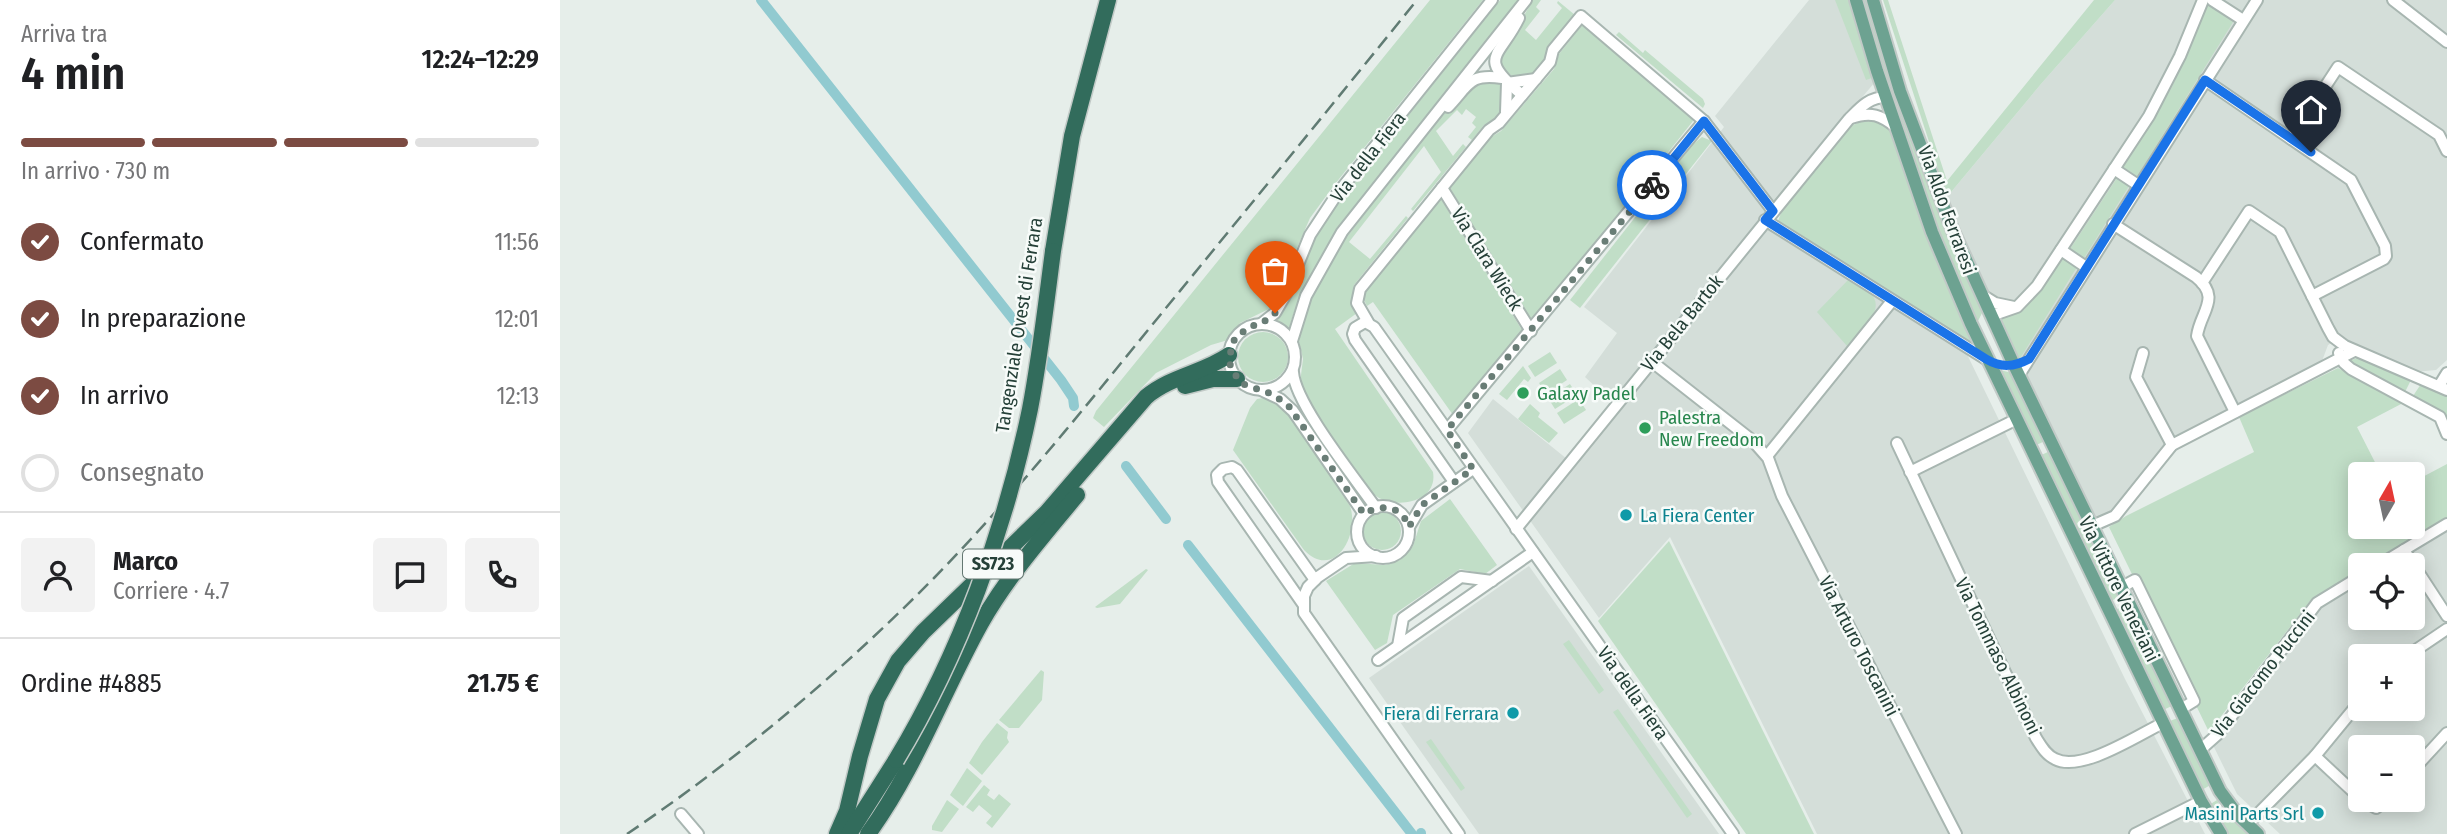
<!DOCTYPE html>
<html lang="it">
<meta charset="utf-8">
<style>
:root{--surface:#fff;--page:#f2f2f2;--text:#202124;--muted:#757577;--line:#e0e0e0;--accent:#7c4b42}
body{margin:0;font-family:"Fira Sans Condensed",sans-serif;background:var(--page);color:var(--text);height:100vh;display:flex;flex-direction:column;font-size:26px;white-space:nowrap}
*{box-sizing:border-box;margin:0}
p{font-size:23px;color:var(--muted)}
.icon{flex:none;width:38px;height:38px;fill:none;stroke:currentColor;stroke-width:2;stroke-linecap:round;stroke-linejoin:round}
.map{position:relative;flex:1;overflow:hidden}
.sheet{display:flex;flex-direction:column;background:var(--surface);width:560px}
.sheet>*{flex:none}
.needle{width:46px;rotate:9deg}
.tools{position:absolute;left:1788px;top:462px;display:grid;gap:14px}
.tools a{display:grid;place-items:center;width:77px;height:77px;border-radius:7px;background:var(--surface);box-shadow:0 4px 18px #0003;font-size:35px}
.pin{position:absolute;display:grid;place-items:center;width:60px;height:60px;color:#fff;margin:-72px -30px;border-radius:50% 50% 50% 0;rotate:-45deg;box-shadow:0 0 7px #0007}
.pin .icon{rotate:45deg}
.courier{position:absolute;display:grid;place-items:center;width:70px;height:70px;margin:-35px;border:5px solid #1a73e8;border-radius:50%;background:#fff;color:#222;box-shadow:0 2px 9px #0007}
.head em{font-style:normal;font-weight:600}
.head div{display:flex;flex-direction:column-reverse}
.head{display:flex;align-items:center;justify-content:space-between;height:119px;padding:0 21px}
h1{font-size:46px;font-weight:600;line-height:52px}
.bar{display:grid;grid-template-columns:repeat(4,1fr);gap:10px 7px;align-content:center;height:84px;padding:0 21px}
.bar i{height:9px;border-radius:5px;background:var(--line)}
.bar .active{background:var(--accent)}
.bar p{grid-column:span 4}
.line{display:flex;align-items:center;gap:18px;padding:0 21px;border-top:2px solid var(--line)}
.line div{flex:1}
.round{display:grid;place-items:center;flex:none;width:74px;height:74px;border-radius:7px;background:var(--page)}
ol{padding:0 21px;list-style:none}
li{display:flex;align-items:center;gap:21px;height:77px}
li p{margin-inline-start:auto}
li .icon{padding:7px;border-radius:50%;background:var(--accent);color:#fff;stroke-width:4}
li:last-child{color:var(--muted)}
li i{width:38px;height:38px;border:4px solid var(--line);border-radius:50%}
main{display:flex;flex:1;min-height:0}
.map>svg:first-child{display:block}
.built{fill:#d4ded9;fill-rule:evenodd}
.green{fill:#c1dec7}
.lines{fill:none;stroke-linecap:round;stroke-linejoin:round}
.canal{stroke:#91cad0;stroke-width:10}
.minor-casing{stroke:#a8b6b1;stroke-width:14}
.major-casing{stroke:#c2cac7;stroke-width:16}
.highway-casing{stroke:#c2cac7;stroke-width:19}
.minor{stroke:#fff;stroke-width:10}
.major{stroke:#6da291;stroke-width:12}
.highway{stroke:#326c5c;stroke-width:16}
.rail{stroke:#607b73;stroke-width:2.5;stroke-dasharray:14 7;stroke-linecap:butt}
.highway-bridge-casing{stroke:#c2cac7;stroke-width:19;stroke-linecap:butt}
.highway-bridge{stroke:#326c5c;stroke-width:16}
.done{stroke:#697d76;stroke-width:7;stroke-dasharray:0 12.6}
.route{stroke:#1a73e8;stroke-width:9}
.leisure-dot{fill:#2e9e5b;stroke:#f7fbf9;stroke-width:2.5}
.culture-dot{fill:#0f9aa8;stroke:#f7fbf9;stroke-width:2.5}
.labels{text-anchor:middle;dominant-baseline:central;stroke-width:5;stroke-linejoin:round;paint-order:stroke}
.shield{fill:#f7fbf9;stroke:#647872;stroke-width:2}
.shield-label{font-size:18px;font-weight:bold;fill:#254038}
.street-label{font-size:19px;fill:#254038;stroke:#f7fbf9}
.leisure-label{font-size:19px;fill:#27864d;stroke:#f7fbf9;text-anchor:start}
.culture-label{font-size:19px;fill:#0d838f;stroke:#f7fbf9;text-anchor:end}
</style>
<main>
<section class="sheet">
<div class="head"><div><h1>4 min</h1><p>Arriva tra</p></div><em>12:24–12:29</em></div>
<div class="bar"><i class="active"></i><i class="active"></i><i class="active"></i><i></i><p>In arrivo · 730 m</p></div>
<ol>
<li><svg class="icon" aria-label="check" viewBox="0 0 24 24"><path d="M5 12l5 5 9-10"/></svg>Confermato<p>11:56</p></li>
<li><svg class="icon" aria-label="check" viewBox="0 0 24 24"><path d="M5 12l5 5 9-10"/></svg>In preparazione<p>12:01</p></li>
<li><svg class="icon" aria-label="check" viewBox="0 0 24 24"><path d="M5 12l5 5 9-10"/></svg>In arrivo<p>12:13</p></li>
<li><i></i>Consegnato</li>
</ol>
<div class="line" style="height:126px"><a class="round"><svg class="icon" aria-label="person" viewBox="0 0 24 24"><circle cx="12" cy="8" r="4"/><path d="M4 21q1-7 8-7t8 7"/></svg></a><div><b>Marco</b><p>Corriere · 4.7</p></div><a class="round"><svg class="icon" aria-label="chat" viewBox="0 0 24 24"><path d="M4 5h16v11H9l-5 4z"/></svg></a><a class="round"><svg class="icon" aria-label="phone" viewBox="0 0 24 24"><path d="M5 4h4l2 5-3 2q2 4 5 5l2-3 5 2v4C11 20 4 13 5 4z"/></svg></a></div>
<div class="line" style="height:91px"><div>Ordine #4885</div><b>21.75 €</b></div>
</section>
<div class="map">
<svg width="1887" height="834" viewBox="0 0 1887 834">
<rect width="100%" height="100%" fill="#e6eeea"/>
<g class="built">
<polygon points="1249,0 1292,0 1315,82 1204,214 1400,340 1565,679 1645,834 1257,834 1110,537 1039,618 908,433 933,399 1007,459 1052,402 1025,377 1057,333 1024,307 1164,127 1155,116"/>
<polygon points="1555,0 1887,0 1887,360 1876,370 1855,372 1778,339 1768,345 1762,361 1619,435 1605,445 1552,511 1536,518 1426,295 1387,197 1481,84"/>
<path d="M1887 531V834H1720L1677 794 1652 743 1761 608 1801 584V618H1853V565H1831ZM1801 656H1853V709H1801ZM1801 747H1853V800H1801Z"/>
<polygon points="969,566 1159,834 919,834 809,678"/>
</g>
<g class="green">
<polygon points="870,0 923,0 775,184 750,218 711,308 680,323 668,340 651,345 596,373 544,427 533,418 536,411"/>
<path d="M940 0H961L888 91 873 107C835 157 794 206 762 260 748 283 735 303 729 329L717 321 729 301 751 246 770 214Z"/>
<polygon points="973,0 981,0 976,7 980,11 965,30 976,40 1002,8 997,3 998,1 1015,15 989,48 981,66 971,76 955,78 943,69 939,59"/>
<polygon points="1275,0 1288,0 1312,78 1306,80"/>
<polygon points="1300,0 1309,0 1334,81 1325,84"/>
<polygon points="1323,0 1328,0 1387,181 1534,0 1555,0 1481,84 1387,197"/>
<polygon points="1649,3 1675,19 1577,176 1563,167 1612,87"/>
<polygon points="1023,24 1131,116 1133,121 983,310 974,318 968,318 890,188 931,137 941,131 994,69 999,54"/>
<polygon points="1059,32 1083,53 1085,50 1143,99 1145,104 1143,108 1056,35"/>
<path d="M932 80 942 86 943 108 934 121 924 125 912 140 908 137 916 127 912 123 916 117 906 109 902 115 897 110 876 131 893 156 903 144 906 147 853 211 851 209 881 172 864 146 789 242 810 259 846 216 848 218 794 285 792 302 797 313 775 329 873 472C878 501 840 509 819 498 814 495 810 490 806 486L748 403 740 383 743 359 739 342 741 327 749 303 783 242 876 121 889 110 914 83Z"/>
<polygon points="1344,109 1379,211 1421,308 1422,313 1416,325 1386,255 1334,110"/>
<polygon points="1311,119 1321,122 1330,130 1409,334 1411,340 1408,342 1218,221 1221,213 1291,126 1302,121"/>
<polygon points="1142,137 1152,141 1020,308 1010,300 1132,145"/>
<polygon points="1557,178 1569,186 1524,258 1510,249"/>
<polygon points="881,199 962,330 962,333 893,415 813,302 807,306 804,300 806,289"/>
<polygon points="1504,258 1517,267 1459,360 1438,318 1464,310"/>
<path d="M1289 279C1297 284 1307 289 1312 295 1326 312 1297 334 1287 346L1257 312Z"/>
<circle cx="703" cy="357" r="25"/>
<polygon points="990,352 997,363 975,377 968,366"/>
<polygon points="1797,358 1851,380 1845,392 1787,362"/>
<polygon points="963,366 971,378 968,382 964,379 947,400 939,394"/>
<polygon points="1778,368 1843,403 1797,427 1821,474 1801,474 1801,527 1853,527 1853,482 1887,464 1887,517 1808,565 1801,565 1801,569 1750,601 1649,732 1549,527 1566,516 1694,452 1679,417"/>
<polygon points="1000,369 1007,380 986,394 979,383"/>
<polygon points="1436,369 1452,373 1485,441 1472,447"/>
<polygon points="1010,384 1017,395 995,409 988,398"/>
<polygon points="1861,384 1887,395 1887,419 1885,413 1853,396"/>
<path d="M703 398 712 400 726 410 790 506C800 535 774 581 744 550L673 450 690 408 697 399Z"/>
<polygon points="1019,399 1026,410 1004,424 997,413"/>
<polygon points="970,404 980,413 978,417 998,433 989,443 958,419"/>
<polygon points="1490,451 1561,597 1547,602 1477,457"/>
<polygon points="890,499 937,565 925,574 900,569 833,615 827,643 815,650 766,581 795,563 825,565 840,560 853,546 861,521"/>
<circle cx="822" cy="531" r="19"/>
<polygon points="1109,541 1254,834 1186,834 1038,621"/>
<polygon points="586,569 588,570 560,604 537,608 535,607"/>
<polygon points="1565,605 1614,705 1601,711 1553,611"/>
<polygon points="1009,640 1044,690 1039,694 1003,644"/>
<polygon points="481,670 484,672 482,700 459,728 449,728 439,720"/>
<polygon points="1058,709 1132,814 1127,818 1053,712"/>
<polygon points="1618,718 1652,784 1642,790 1607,722"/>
<polygon points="437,723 448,732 447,738 449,742 422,775 409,763 422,742"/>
<polygon points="871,739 905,788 901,791 866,742"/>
<polygon points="407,768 422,781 403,806 390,795"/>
<polygon points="424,785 430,790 427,795 434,800 439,794 451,804 432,828 426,823 432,816 419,805 413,812 406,807"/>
<polygon points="387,800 399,809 382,832 372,830 372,826"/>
<polygon points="1657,800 1663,810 1690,834 1667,834 1649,805"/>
</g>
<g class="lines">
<g class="canal">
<polyline points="201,0 501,380 513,398 514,406"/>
<polyline points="566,466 606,519"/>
<polyline points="628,545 852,834"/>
<polyline points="861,834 861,833"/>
</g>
<g class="minor-casing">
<g id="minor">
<polyline points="1652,0 1683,20"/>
<polyline points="1833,0 1887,42"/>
<path d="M959 18C939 59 916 56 962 95"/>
<polyline points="1645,80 1791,180 1825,246 1826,256 1824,259 1752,296"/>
<path d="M888 107C909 85 909 73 942 78"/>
<polyline points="946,112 947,83 976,79"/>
<path d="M1291 118C1311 111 1321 115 1337 128"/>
<polyline points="1731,139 1778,67 1879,135 1887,151"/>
<polyline points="1554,169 1578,185"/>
<polyline points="882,188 971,331"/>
<polyline points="1205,220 1426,359"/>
<path d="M1553 224 1636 277C1662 298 1640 312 1637 336L1675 412"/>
<polyline points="1501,250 1526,267"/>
<polyline points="1642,283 1689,211 1720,232 1768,328 1773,337 1785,346 1887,390"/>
<polyline points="1422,295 1435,303 1454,307"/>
<polyline points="1431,316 1457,307 1477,286 1589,116 1620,56 1643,0"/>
<polyline points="808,322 797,303 800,289 929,130 939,123 990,62 993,50 1021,16 1144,121 1213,211"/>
<circle cx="702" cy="357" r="33"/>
<polyline points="701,324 715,313 726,294 750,235 777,194 932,0"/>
<polyline points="732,341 746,296 782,232 966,0"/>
<polyline points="1583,353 1576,377 1612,445"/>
<polyline points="1779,353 1784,363 1791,369 1880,417 1887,434"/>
<polyline points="1091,361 1193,441 1208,458 1222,496 1396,834"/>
<path d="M733 372C735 404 795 478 816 508"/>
<polyline points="1459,375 1697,0"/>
<polyline points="1879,386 1887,373"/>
<polyline points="703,391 720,399 733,411 804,514"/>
<polyline points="887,430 1144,121"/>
<path d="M1337 443 1476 738C1481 746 1486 755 1495 759 1521 773 1578 735 1603 723"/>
<polyline points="1207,456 1332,301"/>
<polyline points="1350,472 1455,420"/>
<polyline points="894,482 795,340 793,334 795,328 805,322 814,327 1173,834"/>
<circle cx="823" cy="532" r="26"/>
<polyline points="1532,526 1555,516 1612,445 1794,351"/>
<polyline points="849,527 862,505 913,469"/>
<path d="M956 529 1289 119C1300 108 1309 97 1326 97"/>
<polyline points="1844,550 1887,616"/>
<polyline points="816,556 786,558 758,577 748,587 744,596 744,613 899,834"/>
<polyline points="1819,565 1887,524"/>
<polyline points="1562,587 1575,580 1634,701 1621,709"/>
<polyline points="743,604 658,482 657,475 663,469 672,467 677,470 755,580"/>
<polyline points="838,646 843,618 901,577 932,581"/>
<polyline points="1847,656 1887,629"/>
<polyline points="818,660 973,552"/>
<polyline points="1640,750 1658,734 1757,603 1801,576"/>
<polyline points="1755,756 1801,799"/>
<polyline points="1853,770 1887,733"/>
<polyline points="1802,800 1816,808 1826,800"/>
<polyline points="121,814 138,834"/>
<polyline points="1688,824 1755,756 1801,700"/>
<polyline points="1575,834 1641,801"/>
</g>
</g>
<g class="major-casing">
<g id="major">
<polyline points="1296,0 1317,71 1372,232 1411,324 1641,801 1661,834"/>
<polyline points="1313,0 1340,91 1393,231 1454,365 1660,791 1677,814 1698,834"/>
</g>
</g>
<g class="highway-casing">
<g id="highway">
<polyline points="493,251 512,136 548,0"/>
<polyline points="625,386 653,379 677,379"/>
<path d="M277 834 287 811 300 756 317 699 338 661 363 632 487 512 586 397C611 376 643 373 669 355"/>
<polyline points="289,834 336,760"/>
<path d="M308 834C356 768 382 693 421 623 448 576 483 536 517 495"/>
</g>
</g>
<use href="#minor" class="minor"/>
<use href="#major" class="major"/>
<use href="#highway" class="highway"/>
<path class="rail" d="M67 834C178 759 280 673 374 578 460 490 537 392 615 297 696 198 777 99 857 0"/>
<g class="highway-bridge-casing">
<path id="highway-bridge" d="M336 760C400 654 445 530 470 409 480 357 486 304 493 251"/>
</g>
<use href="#highway-bridge" class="highway-bridge"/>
</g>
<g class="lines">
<path class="done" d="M715 313 701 324 691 326 676 337 671 346 670 364 673 372 683 384 712 394 728 405 804 514C822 503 842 506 849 527L862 505 913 469 887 430 1092 185"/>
<path class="route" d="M1092 185 1144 121 1213 211 1205 220 1426 359C1441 368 1454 367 1469 359L1645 80 1751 152"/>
</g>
<g class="leisure-dot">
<circle cx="963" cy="393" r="7"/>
<circle cx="1085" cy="428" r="7"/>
</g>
<g class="culture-dot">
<circle cx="1066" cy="515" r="7"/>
<circle cx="953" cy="713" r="7"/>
<circle cx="1758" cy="813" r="7"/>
</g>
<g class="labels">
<rect class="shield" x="403" y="549.5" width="60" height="29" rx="5"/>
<g class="shield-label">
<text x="433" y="564">SS723</text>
</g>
<g class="street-label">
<text transform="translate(808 157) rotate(-52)">Via della Fiera</text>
<text transform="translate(1387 210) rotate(70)">Via Aldo Ferraresi</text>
<text transform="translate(927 259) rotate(58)">Via Clara Wieck</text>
<text transform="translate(1122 323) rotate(-51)">Via Bela Bartok</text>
<text transform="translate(459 325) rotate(-81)">Tangenziale Ovest di Ferrara</text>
<text transform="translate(1559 589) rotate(64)">Via Vittore Veneziani</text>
<text transform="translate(1299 646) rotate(63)">Via Arturo Toscanini</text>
<text transform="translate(1438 656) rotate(64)">Via Tommaso Albinoni</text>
<text transform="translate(1703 674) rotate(-52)">Via Giacomo Puccini</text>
<text transform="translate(1073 693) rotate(55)">Via della Fiera</text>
</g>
<g class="leisure-label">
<text x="977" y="393">Galaxy Padel</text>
<text x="1099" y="417">Palestra<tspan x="1099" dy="22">New Freedom</tspan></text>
</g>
<g class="culture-label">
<text x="1080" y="515" text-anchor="start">La Fiera Center</text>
<text x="939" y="713">Fiera di Ferrara</text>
<text x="1744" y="813">Masini Parts Srl</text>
</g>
</g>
</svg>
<div class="tools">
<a><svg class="needle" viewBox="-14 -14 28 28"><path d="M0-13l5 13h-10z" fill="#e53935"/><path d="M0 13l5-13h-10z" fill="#757577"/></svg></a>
<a><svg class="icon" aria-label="locate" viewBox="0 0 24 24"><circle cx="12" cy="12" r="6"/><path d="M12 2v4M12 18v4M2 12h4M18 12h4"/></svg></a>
<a>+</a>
<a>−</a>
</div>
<div class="pin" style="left:715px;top:313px;background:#ea580c"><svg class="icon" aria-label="bag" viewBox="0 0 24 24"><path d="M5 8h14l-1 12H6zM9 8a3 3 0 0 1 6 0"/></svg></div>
<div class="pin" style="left:1751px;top:152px;background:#1f2937"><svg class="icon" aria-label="home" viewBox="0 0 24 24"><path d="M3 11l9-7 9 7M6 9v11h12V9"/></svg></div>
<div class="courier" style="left:1092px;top:185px"><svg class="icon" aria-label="bike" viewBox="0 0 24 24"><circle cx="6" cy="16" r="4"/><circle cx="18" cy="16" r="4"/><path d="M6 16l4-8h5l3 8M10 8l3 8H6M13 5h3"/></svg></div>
</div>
</main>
